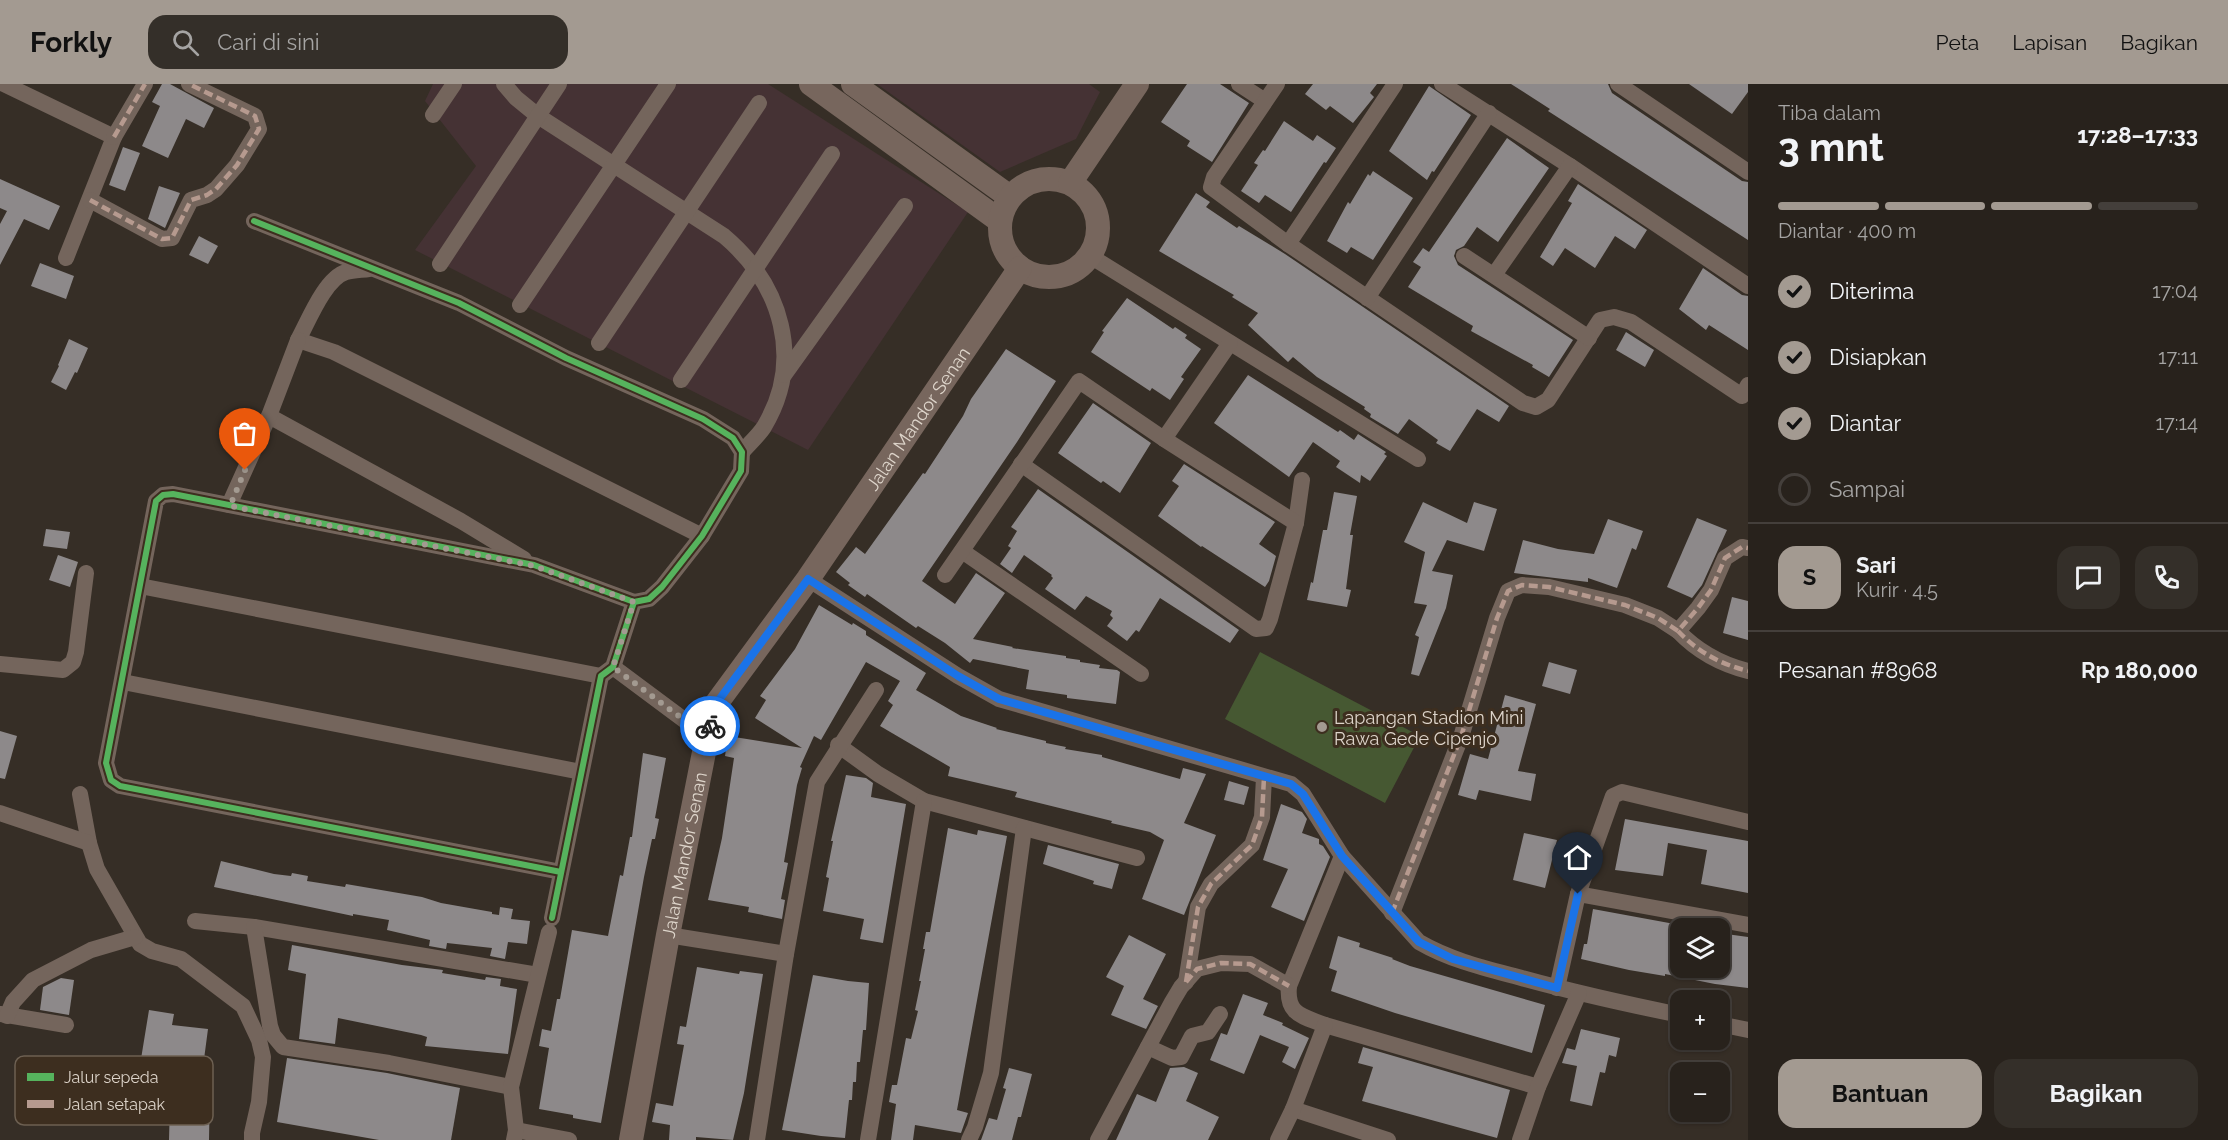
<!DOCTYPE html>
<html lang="id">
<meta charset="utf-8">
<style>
:root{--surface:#28221c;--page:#342f29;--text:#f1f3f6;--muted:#a5a4a3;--line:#443f3b;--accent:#a39a91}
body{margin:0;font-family:Raleway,sans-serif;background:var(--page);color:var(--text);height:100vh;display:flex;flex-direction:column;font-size:22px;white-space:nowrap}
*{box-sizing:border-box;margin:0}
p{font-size:20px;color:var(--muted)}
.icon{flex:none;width:33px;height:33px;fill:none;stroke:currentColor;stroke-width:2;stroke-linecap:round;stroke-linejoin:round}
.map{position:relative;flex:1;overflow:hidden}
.side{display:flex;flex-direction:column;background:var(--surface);width:480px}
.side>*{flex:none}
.tools{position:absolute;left:1670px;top:834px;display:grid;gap:12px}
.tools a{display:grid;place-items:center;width:60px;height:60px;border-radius:12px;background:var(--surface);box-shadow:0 2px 4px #0004,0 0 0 2px var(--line);font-size:30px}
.pin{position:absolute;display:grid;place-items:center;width:51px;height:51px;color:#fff;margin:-62px -26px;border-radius:50% 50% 50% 0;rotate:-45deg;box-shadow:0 0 6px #0007}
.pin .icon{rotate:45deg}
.courier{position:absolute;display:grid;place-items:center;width:60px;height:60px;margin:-30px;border:4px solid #1a73e8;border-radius:50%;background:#fff;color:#222;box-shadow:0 2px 8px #0007}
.summary em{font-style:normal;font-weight:700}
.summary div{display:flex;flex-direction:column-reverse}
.summary{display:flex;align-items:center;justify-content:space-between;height:102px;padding:0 30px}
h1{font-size:39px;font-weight:700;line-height:45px}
.bar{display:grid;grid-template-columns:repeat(4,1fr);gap:9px 6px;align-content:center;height:72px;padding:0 30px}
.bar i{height:8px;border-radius:4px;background:var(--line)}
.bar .active{background:var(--accent)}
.bar p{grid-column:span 4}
.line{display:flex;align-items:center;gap:15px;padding:0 30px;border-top:2px solid var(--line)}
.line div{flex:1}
.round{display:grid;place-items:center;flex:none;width:63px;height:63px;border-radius:18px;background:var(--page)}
ol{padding:0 30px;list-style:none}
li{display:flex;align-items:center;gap:18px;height:66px}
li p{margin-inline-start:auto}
li .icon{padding:6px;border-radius:50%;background:var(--accent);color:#111;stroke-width:4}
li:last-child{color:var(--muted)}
li i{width:33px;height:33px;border:3px solid var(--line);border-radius:50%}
.button{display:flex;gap:12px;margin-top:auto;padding:12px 30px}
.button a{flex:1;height:69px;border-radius:18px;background:var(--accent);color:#111;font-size:24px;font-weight:700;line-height:69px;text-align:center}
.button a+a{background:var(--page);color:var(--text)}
header{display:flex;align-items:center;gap:36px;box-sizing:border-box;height:84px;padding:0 30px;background:var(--accent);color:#111}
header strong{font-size:28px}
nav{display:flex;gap:33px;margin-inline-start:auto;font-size:21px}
.search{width:420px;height:54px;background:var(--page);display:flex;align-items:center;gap:15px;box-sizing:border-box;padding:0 21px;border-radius:18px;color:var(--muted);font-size:22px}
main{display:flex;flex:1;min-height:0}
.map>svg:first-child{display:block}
.commercial{fill:#453234}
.green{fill:#465832}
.building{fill:#8d898a}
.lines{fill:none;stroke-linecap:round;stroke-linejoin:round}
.street{stroke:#74655c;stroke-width:16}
.secondary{stroke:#77665d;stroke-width:24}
.quiet{stroke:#b69a8f;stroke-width:4.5;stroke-dasharray:9 4.5;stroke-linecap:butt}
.cycleway-casing{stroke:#3d2e1f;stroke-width:10}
.cycleway{stroke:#56b35d;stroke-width:6}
.done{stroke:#a39a91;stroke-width:6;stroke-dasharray:0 10.8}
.route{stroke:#1a73e8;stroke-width:8}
.poi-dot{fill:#a39a91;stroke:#3d2e1f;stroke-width:2}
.labels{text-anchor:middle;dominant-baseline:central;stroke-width:6;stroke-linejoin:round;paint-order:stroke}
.street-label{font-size:18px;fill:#ddd4ca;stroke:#3d2e1f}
.poi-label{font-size:18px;fill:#ddd4ca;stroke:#3d2e1f;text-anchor:start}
.key{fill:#3d2e1f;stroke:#6d6052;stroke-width:1.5}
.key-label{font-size:16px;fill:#ddd4ca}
</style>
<header>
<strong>Forkly</strong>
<div class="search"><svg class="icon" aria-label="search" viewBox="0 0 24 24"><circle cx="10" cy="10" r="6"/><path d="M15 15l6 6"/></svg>Cari di sini</div>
<nav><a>Peta</a><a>Lapisan</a><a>Bagikan</a></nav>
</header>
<main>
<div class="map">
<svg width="1748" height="1056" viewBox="0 0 1748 1056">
<rect width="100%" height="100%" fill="#362e26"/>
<g class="commercial">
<polygon points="433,0 768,0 968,128 808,366 415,166 476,82 425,17"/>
<polygon points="877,0 1089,0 1100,8 1076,55 1000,88"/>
</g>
<polygon class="green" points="1260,568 1420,652 1385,719 1225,635"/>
<g class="building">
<polygon points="162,0 170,0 214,24 204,44 186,35 168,74 142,62 160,22 152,18"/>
<polygon points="1187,0 1220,0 1249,19 1212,78 1187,62 1190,57 1161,38"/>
<polygon points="1313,0 1377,0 1370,9 1374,13 1353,39 1330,22 1326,26 1305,10"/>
<polygon points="1511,0 1608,0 1612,9 1742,97 1748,98 1748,156 1548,27 1550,25"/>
<polygon points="1689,0 1748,0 1748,8 1732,30"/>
<polygon points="1429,2 1471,31 1434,88 1432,87 1427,96 1389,67"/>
<polygon points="1284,37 1313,57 1317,51 1336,64 1326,79 1324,78 1291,128 1265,111 1259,119 1241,107 1258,81 1254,79 1263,66 1265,67"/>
<polygon points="1507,54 1549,84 1498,158 1477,143 1464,162 1456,166 1454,172 1458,181 1573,256 1549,293 1532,283 1533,281 1471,247 1473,242 1408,203 1421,183 1413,178 1423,164 1429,168"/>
<polygon points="123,63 140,69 125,107 109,101"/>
<polygon points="1373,87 1413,114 1373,176 1351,163 1347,169 1327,157 1348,118 1350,120 1368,90 1370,92"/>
<polygon points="0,95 60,122 49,146 24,135 0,181 0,140 7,127 0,124"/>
<polygon points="1578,100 1647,146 1635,165 1615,152 1595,184 1565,164 1553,182 1540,173 1572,119 1568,117"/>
<polygon points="159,102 180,109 165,144 148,135"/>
<polygon points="1196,109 1210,118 1206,123 1237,144 1239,142 1285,170 1509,322 1499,338 1477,325 1450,367 1436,359 1438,356 1409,335 1398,350 1370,333 1371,330 1364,325 1365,323 1317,293 1293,273 1288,278 1248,241 1258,229 1232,213 1234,211 1159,167"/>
<polygon points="199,152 218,162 208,180 189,171"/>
<polygon points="40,179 74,192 66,215 31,202"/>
<polygon points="1703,184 1742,211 1748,212 1748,266 1709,241 1706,246 1679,225"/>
<polygon points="1127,214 1173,245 1175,243 1187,251 1185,254 1201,265 1181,293 1184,295 1170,316 1152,304 1150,307 1091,268 1104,248 1102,247"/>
<polygon points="1626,248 1654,266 1645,283 1616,266"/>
<polygon points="69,255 88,264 77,289 75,288 66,306 51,298 59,282 58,281"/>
<polygon points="1006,265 1056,297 1017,358 922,497 955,520 976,489 1005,509 973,555 1013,563 1012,564 1066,572 1066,574 1080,576 1080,578 1100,581 1099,584 1117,586 1120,588 1116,620 1067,614 1067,611 1026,605 1029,586 973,575 970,579 945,559 918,542 916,544 867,510 865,513 848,501 850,499 836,488 856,463 865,470 923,389 925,390 963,332 971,315"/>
<polygon points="1248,291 1338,348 1340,346 1354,356 1358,350 1386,368 1384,370 1387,372 1370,397 1361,391 1360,399 1336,383 1340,377 1313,358 1289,393 1214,339"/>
<polygon points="1093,319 1151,359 1120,409 1103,397 1101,399 1058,369"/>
<polygon points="1184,380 1275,438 1259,460 1276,472 1269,497 1265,503 1202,462 1201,463 1158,432 1179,402 1172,397"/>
<polygon points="1038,405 1239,546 1230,559 1160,514 1139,548 1136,546 1127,557 1107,542 1113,534 1110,531 1112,527 1086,512 1075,526 1045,505 1053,494 1051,492 1052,491 1024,471 1012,489 1000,480 1011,464 1008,462 1017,447 1011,443"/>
<polygon points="1334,408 1357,412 1350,451 1353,451 1346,505 1351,506 1347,523 1307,516 1311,498 1313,499 1323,446 1327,446"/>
<polygon points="1423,418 1467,439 1474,418 1497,425 1484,467 1447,456 1432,487 1453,491 1446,524 1419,592 1411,590 1419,553 1415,551 1427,521 1414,519 1425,468 1404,458"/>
<polygon points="1697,434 1727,446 1702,501 1692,514 1667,503"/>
<polygon points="1608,435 1643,447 1636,466 1632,464 1617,504 1588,494 1588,498 1514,489 1523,456 1558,465 1594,470"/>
<polygon points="46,445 70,448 67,465 43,462"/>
<polygon points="58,471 78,478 70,503 49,496"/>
<polygon points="1732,513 1748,517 1748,556 1723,549"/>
<polygon points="819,521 852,541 853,539 866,547 866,551 926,589 916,606 961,632 997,644 996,645 1046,657 1046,659 1066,663 1065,665 1102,671 1102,673 1180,695 1183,684 1206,690 1184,739 1216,751 1184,831 1142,815 1164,756 1150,748 1111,739 1112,737 1015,713 1017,708 948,692 950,683 880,642 893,621 888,617 900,597 866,578 821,656 814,652 800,683 802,684 797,701 784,778 788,779 781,815 785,816 782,835 748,828 749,823 708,816 722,754 734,674 725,672 728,652 802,664 755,634 766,616 760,612 795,565"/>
<polygon points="1549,578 1577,586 1570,610 1542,602"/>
<polygon points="1505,611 1536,620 1518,687 1536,690 1531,717 1479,706 1476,716 1458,711 1470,670 1488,675"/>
<polygon points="0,647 17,652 5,695 0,694"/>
<polygon points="643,669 666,674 655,734 659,735 655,755 652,755 644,793 601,1039 573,1034 573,1031 539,1025 549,964 539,962 542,945 551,947 557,915 560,915 572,846 608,852 620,791 623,792 630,753 632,753"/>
<polygon points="846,691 866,694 873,699 871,713 906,720 883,859 860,855 864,835 823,827 829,794 826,793 833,757 831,757"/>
<polygon points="1229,697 1249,703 1244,721 1224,716"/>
<polygon points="1281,720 1302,728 1307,735 1302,749 1319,755 1319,760 1323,762 1330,773 1304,837 1271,823 1288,785 1263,776"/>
<polygon points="1625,735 1748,757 1748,809 1701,800 1707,766 1668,759 1663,792 1615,786"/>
<polygon points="948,744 977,751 978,746 1007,752 957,1026 968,1029 961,1049 915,1041 913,1056 891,1056 896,1020 889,1018 892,1001 897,1001 906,954 911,955 918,927 915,926 921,897 919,897 925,865 923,865 926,848 930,848"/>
<polygon points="1524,749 1557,756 1545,804 1513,796"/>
<polygon points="1048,761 1119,780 1112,805 1093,800 1094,797 1043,780"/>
<polygon points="221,777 274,790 291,792 292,789 308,792 307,797 345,803 346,800 422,813 441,819 492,828 492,830 499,831 500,823 513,825 511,835 530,837 527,860 508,858 505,875 490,872 492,864 447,859 446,865 429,862 430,856 387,846 389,836 353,830 353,832 214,803"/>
<polygon points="1593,825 1680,841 1680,884 1719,884 1719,849 1748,853 1748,904 1715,900 1665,890 1665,892 1629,886 1581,875 1584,860 1587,860"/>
<polygon points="1129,851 1166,870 1143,915 1158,922 1146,945 1111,931 1124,902 1106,893"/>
<polygon points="1338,852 1360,859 1359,863 1393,874 1392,875 1410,882 1545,921 1532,969 1395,929 1331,907 1337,887 1329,884"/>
<polygon points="292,861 402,881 443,886 442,889 485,896 486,893 501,895 500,902 517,905 508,970 425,962 427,953 421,951 338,934 335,960 299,955 306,890 288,886"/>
<polygon points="697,883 739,890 740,887 763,890 744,1009 733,1056 696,1053 696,1056 669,1056 670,1041 652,1038 656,1019 673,1022 684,961 677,960 680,942 686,943"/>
<polygon points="813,891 848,897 869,899 866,946 863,946 860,978 857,978 856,998 853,998 852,1016 849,1016 845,1054 821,1052 782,1046"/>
<polygon points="61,894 74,896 69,931 40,926 43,903"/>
<polygon points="1243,910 1268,919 1263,931 1283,939 1282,941 1309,954 1295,985 1282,978 1289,963 1260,951 1244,990 1210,976 1221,949 1227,951"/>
<polygon points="149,926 174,930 172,941 208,945 201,998 210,999 209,1056 169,1056 171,980 141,975"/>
<polygon points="1581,945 1620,954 1616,973 1609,971 1605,989 1600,988 1592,1022 1570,1017 1577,982 1562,979 1567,964 1575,966"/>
<polygon points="1363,963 1510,1006 1497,1054 1362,1017 1373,983 1358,979"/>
<polygon points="287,974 387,989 460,1004 451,1056 379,1056 277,1038"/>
<polygon points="1184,983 1198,989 1186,1017 1219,1033 1208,1056 1116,1056 1137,1010 1156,1018 1170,984"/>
<polygon points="1009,984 1032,990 1021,1033 1018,1033 1012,1056 981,1056 989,1034 997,1036 1006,1005 1003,1004"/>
</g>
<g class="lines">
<g class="street">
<polyline points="4,0 114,53 66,174"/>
<path d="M504 0 516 14 538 32 724 152C782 201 804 276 764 343 758 352 749 360 742 368"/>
<polyline points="1239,0 1265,17"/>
<polyline points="1277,0 1214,93 1211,103 1288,160 1523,319 1536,323 1548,316 1600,236 1614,233 1631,238 1742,312 1748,301"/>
<polyline points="1442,0 1570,82 1748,202"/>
<polyline points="1618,0 1748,88"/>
<polyline points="433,31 454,0"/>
<polyline points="114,53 145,0"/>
<polyline points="90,116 162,155 172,154 191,116 207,111 216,105 237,81 259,45 255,32 189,0"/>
<polyline points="254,137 459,219 566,274 703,335 733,354 742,368 741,387 702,452 662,503 649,515 634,518 613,583 601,592 552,834"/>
<polyline points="1288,160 1395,0"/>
<polyline points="1090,172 1418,375"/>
<polyline points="1464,172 1589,254"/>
<polyline points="440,180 559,0"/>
<path d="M369 185C362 186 353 186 346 188 325 194 308 238 298 256L334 268 702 452"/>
<polyline points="1494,191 1570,82"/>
<polyline points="1367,214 1489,29"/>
<polyline points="520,221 668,0"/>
<polyline points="599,259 759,19"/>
<polyline points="784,291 905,122"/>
<polyline points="681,296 832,70"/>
<polyline points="269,332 461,437 524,475"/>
<polyline points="1164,355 1230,259"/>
<polyline points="1021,380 1256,545 1266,544 1270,535 1296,439 1302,396"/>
<polyline points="229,421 269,332 298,256"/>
<polyline points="962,467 1141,590"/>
<polyline points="945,491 1079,297 1164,355 1296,439"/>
<path d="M808 495 958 592 999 615 1291 700 1303 710 1342 772 1419 858C1450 876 1484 884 1518 893 1572 908 1626 920 1680 931"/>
<polyline points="140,502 601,592"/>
<path d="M1678 547C1698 568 1720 580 1748 587"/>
<polyline points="0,580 63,586 73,578 76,568 86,489"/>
<polyline points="613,583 707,653"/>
<polyline points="123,598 581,688"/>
<polyline points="838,661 878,690 924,717 1137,774"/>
<polyline points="80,710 89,759 97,785 140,860 152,867 181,875 243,922 259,956 263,973 259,1018 252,1049 252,1056"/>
<polyline points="0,729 89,759"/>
<path d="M1342 772 1289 902C1286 931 1303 932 1325 941L1538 1003"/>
<polyline points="561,788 120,702 111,696 106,679 156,417 163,411 173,410 534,481 634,518"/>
<polyline points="1578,810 1613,712 1622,708 1748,738"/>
<polyline points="1392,829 1461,653 1497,534 1508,507 1522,501 1549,503 1625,521 1658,534 1678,547 1698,524 1711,506 1725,474 1742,463 1748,464"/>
<polyline points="195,837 254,843 538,891"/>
<polyline points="254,843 270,942 273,951 283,963 389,979 511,1003"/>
<polyline points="668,851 786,870"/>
<polyline points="1186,898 1198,823 1211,800 1252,761 1262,733 1264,693"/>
<polyline points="1557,904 1578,810 1748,841"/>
<polyline points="0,930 66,941"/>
<polyline points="7,932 13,918 33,896 91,866 135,853"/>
<polyline points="1719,940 1748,946"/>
<polyline points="1148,963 1172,974 1181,973 1192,952 1208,948 1220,930"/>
<polyline points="1293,1025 1388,1056"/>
<polyline points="516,1046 569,1056"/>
<polyline points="514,1056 516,1046 511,1003 549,848"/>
<polyline points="757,1056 786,870 817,698 876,606"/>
<polyline points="868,1056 924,717"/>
<polyline points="969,1056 975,1043 991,989 1024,744"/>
<polyline points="1098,1056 1172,918 1181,903 1197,885 1221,879 1250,880 1289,902"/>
<polyline points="1278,1056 1293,1025 1325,941"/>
<polyline points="1520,1056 1538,1003 1579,909"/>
</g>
<g class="secondary">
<polyline points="811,0 1000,137"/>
<polyline points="853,0 1010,113"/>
<circle cx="1049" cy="144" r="49"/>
<polyline points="1070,99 1137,0"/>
<path id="s1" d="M631 1056 668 851 707 653 716 620 808 495 1020 184"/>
</g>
<g class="quiet">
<polyline points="114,53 145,0"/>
<polyline points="90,116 162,155 172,154 191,116 207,111 216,105 237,81 259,45 255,32 189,0"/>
<path d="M1678 547C1698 568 1720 580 1748 587"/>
<polyline points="1392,829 1461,653 1497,534 1508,507 1522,501 1549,503 1625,521 1658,534 1678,547 1698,524 1711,506 1725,474 1742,463 1748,464"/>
<polyline points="1186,898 1198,823 1211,800 1252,761 1262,733 1264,693"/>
<polyline points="1186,898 1197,885 1221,879 1250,880 1289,902"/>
</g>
<g class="cycleway-casing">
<g id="cycleway">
<polyline points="254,137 459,219 566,274 703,335 733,354 742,368 741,387 702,452 662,503 649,515 634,518 613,583 601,592 552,834"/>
<polyline points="561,788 120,702 111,696 106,679 156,417 163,411 173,410 534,481 634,518"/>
</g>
</g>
<use href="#cycleway" class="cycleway"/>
</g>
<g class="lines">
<polyline class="done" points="245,386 230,422 534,482 634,518 613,583 707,653 710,642"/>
<polyline class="route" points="710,642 716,620 724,609 808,495 958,592 999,615 1291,700 1303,710 1342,772 1419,858 1453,875 1557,904 1578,810"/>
</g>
<circle class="poi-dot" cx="1322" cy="643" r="6"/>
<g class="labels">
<g class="street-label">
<text stroke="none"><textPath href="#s1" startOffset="794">Jalan Mandor Senan</textPath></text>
<text stroke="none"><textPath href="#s1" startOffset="290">Jalan Mandor Senan</textPath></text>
</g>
<g class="poi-label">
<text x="1334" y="633">Lapangan Stadion Mini<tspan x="1334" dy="21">Rawa Gede Cipenjo</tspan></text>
</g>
</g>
<rect x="15" y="972" width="198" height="69" rx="9" class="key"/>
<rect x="27" y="989" width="27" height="8" fill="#56b35d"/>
<rect x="27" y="1016" width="27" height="8" fill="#b69a8f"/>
<g class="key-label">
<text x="64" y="999">Jalur sepeda</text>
<text x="64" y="1026">Jalan setapak</text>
</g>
</svg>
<div class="tools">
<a><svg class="icon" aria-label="layers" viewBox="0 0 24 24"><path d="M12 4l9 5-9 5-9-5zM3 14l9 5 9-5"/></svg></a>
<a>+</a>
<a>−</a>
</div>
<div class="pin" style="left:245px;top:386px;background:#ea580c"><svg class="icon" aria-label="bag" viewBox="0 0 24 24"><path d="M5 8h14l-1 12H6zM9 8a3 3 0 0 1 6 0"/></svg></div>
<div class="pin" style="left:1578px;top:810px;background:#1f2937"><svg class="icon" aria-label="home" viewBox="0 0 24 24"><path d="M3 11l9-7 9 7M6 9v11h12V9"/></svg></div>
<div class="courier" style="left:710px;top:642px"><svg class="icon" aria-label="bike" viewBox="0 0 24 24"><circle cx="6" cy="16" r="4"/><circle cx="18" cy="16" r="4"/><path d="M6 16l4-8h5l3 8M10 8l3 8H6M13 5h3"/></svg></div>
</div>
<section class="side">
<div class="summary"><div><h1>3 mnt</h1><p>Tiba dalam</p></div><em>17:28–17:33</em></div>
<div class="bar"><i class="active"></i><i class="active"></i><i class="active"></i><i></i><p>Diantar · 400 m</p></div>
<ol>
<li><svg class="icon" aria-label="check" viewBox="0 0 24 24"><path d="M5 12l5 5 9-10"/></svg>Diterima<p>17:04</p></li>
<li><svg class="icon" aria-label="check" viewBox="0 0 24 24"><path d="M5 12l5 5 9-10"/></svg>Disiapkan<p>17:11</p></li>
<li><svg class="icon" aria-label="check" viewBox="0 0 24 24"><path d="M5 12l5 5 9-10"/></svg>Diantar<p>17:14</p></li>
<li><i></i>Sampai</li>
</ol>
<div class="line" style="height:108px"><b class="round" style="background:var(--accent);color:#111">S</b><div><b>Sari</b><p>Kurir · 4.5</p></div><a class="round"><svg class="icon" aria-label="chat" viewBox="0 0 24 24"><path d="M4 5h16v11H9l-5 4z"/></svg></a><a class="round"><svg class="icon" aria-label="phone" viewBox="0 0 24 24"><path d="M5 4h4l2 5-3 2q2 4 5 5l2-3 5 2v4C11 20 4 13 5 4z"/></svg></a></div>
<div class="line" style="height:78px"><div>Pesanan #8968</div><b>Rp 180,000</b></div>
<div class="button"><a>Bantuan</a><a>Bagikan</a></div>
</section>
</main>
